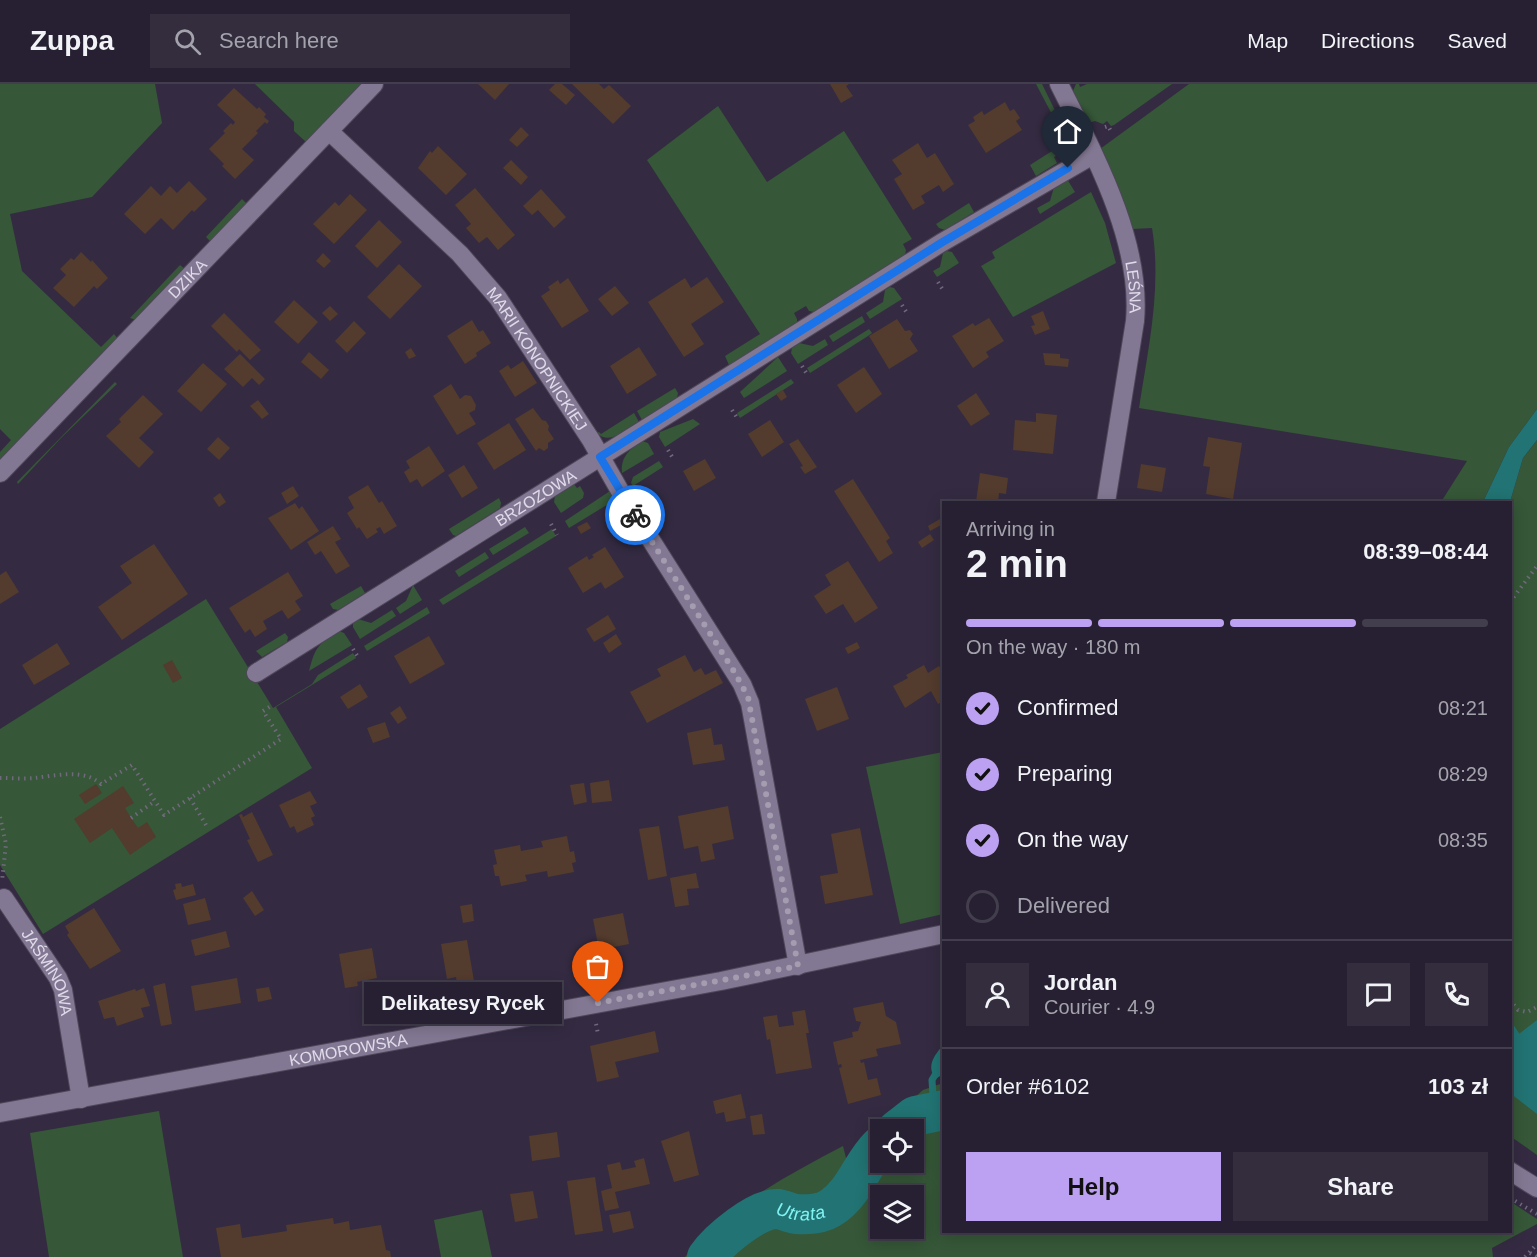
<!DOCTYPE html>
<meta charset="utf-8">
<style>
:root{--surface:#272032;--page:#332d3e;--text:#f1f3f6;--muted:#a4a3ac;--line:#433e4d;--accent:#bca0f2}
body{margin:0;font-family:Helvetica,sans-serif;background:var(--page);color:var(--text);height:100vh;display:flex;flex-direction:column;font-size:22px;white-space:nowrap}
*{box-sizing:border-box;margin:0}
p{font-size:20px;color:var(--muted)}
.icon{flex:none;width:33px;height:33px;fill:none;stroke:currentColor;stroke-width:2;stroke-linecap:round;stroke-linejoin:round}
.map{position:relative;flex:1;overflow:hidden}
.side{position:absolute;left:942px;top:417px;width:570px;height:732px;display:flex;flex-direction:column;background:var(--surface);border-radius:0px;box-shadow:0 3px 15px #0003,0 0 0 2px var(--line)}
.side>*{flex:none}
.fabs{position:absolute;left:870px;top:1035px;display:grid;gap:12px}
.fabs a{display:grid;place-items:center;width:54px;height:54px;border-radius:0px;background:var(--surface);box-shadow:0 3px 15px #0003,0 0 0 2px var(--line);font-size:30px}
.pin{position:absolute;display:grid;place-items:center;width:51px;height:51px;color:#fff;margin:-62px -26px;border-radius:50% 50% 50% 0;rotate:-45deg;box-shadow:0 0 6px #0007}
.pin .icon{rotate:45deg}
.courier{position:absolute;display:grid;place-items:center;width:60px;height:60px;margin:-30px;border:4px solid #1a73e8;border-radius:50%;background:#fff;color:#222;box-shadow:0 2px 8px #0007}
.bubble{position:absolute;height:42px;border-radius:0px;background:var(--surface);box-shadow:0 3px 15px #0003,0 0 0 2px var(--line);font-size:20px;font-weight:800;line-height:42px;text-align:center}
.head em{font-style:normal;font-weight:800}
.head div{display:flex;flex-direction:column-reverse}
.head{display:flex;align-items:center;justify-content:space-between;height:102px;padding:0 24px}
h1{font-size:39px;font-weight:800;line-height:45px}
.bar{display:grid;grid-template-columns:repeat(4,1fr);gap:9px 6px;align-content:center;height:72px;padding:0 24px}
.bar i{height:8px;border-radius:4px;background:var(--line)}
.bar .active{background:var(--accent)}
.bar p{grid-column:span 4}
.line{display:flex;align-items:center;gap:15px;padding:0 24px;border-top:2px solid var(--line)}
.line div{flex:1}
.round{display:grid;place-items:center;flex:none;width:63px;height:63px;border-radius:0px;background:var(--page)}
ol{padding:0 24px;list-style:none}
li{display:flex;align-items:center;gap:18px;height:66px}
li p{margin-inline-start:auto}
li .icon{padding:6px;border-radius:50%;background:var(--accent);color:#111;stroke-width:4}
li:last-child{color:var(--muted)}
li i{width:33px;height:33px;border:3px solid var(--line);border-radius:50%}
.button{display:flex;gap:12px;margin-top:auto;padding:12px 24px}
.button a{flex:1;height:69px;border-radius:0px;background:var(--accent);color:#111;font-size:24px;font-weight:800;line-height:69px;text-align:center}
.button a+a{background:var(--page);color:var(--text)}
header{display:flex;align-items:center;gap:36px;box-sizing:border-box;height:84px;padding:0 30px;background:var(--surface);border-bottom:2px solid var(--line)}
header strong{font-size:28px}
nav{display:flex;gap:33px;margin-inline-start:auto;font-size:21px}
.search{width:420px;height:54px;background:var(--page);display:flex;align-items:center;gap:15px;box-sizing:border-box;padding:0 21px;border-radius:0px;color:var(--muted);font-size:22px}
.map>svg:first-child{display:block}
.green{fill:#365738;fill-rule:evenodd}
.water{fill:#227373}
.lines{fill:none;stroke-linecap:round;stroke-linejoin:round}
.stream{stroke:#227373;stroke-width:7}
.river{stroke:#227373;stroke-width:40}
.building{fill:#533b2d}
.minor-casing{stroke:#4f475a;stroke-width:20}
.tertiary-casing{stroke:#4f475a;stroke-width:20}
.path{stroke:#71697d;stroke-width:4;stroke-dasharray:1.5 4.5;stroke-linecap:butt}
.minor{stroke:#837893;stroke-width:18}
.tertiary{stroke:#837893;stroke-width:18}
.done{stroke:#a49daf;stroke-width:6;stroke-dasharray:0 10.8}
.route{stroke:#1a73e8;stroke-width:8}
.labels{text-anchor:middle;dominant-baseline:central;stroke-width:5;stroke-linejoin:round;paint-order:stroke}
.street-label{font-size:16px;fill:#e0dbea;stroke:#1a1620}
.water-label{font-size:18px;font-style:italic;fill:#80f3f3;stroke:#1a1620}
</style>
<header>
<strong>Zuppa</strong>
<div class="search"><svg class="icon" aria-label="search" viewBox="0 0 24 24"><circle cx="10" cy="10" r="6"/><path d="M15 15l6 6"/></svg>Search here</div>
<nav><a>Map</a><a>Directions</a><a>Saved</a></nav>
</header>
<div class="map">
<svg width="1537" height="1173" viewBox="0 0 1537 1173">
<rect width="100%" height="100%" fill="#342b42"/>
<g class="green">
<polygon points="0,0 155,0 162,39 92,113 10,130 22,187 101,263 114,250 118,255 0,376 0,368 11,356 0,345"/>
<polygon points="255,0 361,0 306,58 294,47 294,38"/>
<polygon points="1036,0 1042,0 1070,57 1065,67 1054,73 1057,79 1036,92 1030,81 1063,60 1065,55"/>
<polygon points="1076,0 1079,0 1080,3 1087,0 1172,0 1114,41 1111,42 1107,37 1103,40 1095,37 1088,39 1073,7"/>
<path d="M1189 0H1537V325L1509 363 1483 418H1441L1467 377 1139 324C1148 265 1162 204 1152 144L1132 145 1100 65Z"/>
<polygon points="718,22 767,98 844,47 912,155 903,160 906,166 905,171 814,228 809,227 806,222 794,229 797,235 797,239 729,281 725,272 760,250 647,76"/>
<polygon points="1067,95 1075,108 1040,130 1037,124 1050,117 1054,103"/>
<polygon points="1091,108 1105,139 1116,179 1013,233 981,182 995,174 992,168"/>
<polygon points="242,115 247,120 211,158 206,153"/>
<polygon points="969,119 974,128 945,146 939,144 936,140"/>
<polygon points="947,167 952,168 959,179 937,193 933,187 940,183 943,169"/>
<polygon points="180,181 185,185 136,236 130,234"/>
<polygon points="890,203 894,204 902,215 870,235 866,229 883,218 885,206"/>
<polygon points="862,232 865,238 833,258 829,252"/>
<polygon points="869,245 872,249 868,252 810,289 807,284"/>
<polygon points="825,255 828,261 798,280 791,269 792,264 799,259 813,262"/>
<polygon points="778,273 787,287 744,314 740,308"/>
<polygon points="791,295 794,299 740,334 737,329"/>
<polygon points="115,298 117,300 61,354 18,400 17,398"/>
<polygon points="675,304 678,309 677,314 642,336 637,327"/>
<path d="M634 329 639 338C627 345 610 362 597 349L599 348 601 350Z"/>
<polygon points="693,335 700,340 665,363 659,353 660,348"/>
<polygon points="1537,356 1537,1071 1510,1052 1510,418 1523,374"/>
<path d="M642 357 648 359 654 370 622 389C620 373 630 365 642 357Z"/>
<polygon points="659,377 663,383 633,402 631,399 633,393"/>
<polygon points="574,400 577,404 580,402 584,409 583,414 561,429 554,418 555,412"/>
<polygon points="610,407 615,416 569,444 565,437"/>
<polygon points="499,414 501,419 500,424 456,452 453,451 449,445"/>
<polygon points="525,443 529,449 493,471 489,465"/>
<polygon points="552,445 556,452 443,521 439,516"/>
<polygon points="485,468 489,474 459,493 455,487"/>
<polygon points="413,501 422,516 400,530 396,524 406,517"/>
<polygon points="361,502 365,509 338,526 333,525 330,520"/>
<polygon points="206,515 273,624 312,600 318,591 353,569 356,574 276,623 312,684 43,850 0,781 0,645"/>
<polygon points="427,523 430,529 367,567 364,562"/>
<polygon points="392,526 396,532 360,555 353,543 353,538 358,535 371,539"/>
<path d="M339 547 344 549 352 561 309 587C315 563 318 560 339 547Z"/>
<polygon points="285,549 288,553 287,558 262,573 256,567"/>
<polygon points="943,668 943,830 900,840 866,683"/>
<path d="M943 999 944 1148H1510L1511 1118 1537 1135V1140L1492 1164 1493 1173H685C725 1124 788 1091 843 1062L846 1074 923 1006ZM880 1046H914V1078H880ZM880 1112H914V1144H880Z"/>
<polygon points="159,1027 183,1173 49,1173 30,1049"/>
<polygon points="482,1126 492,1173 441,1173 434,1136"/>
</g>
<g class="water">
<polygon points="1537,325 1537,356 1523,374 1510,418 1483,418 1509,363"/>
<polygon points="1537,936 1537,1030 1510,1009 1511,956"/>
<path d="M943 961V990L937 994 934 993C927 980 935 971 943 961Z"/>
</g>
<g class="lines">
<g class="stream">
<polyline points="1510,942 1516,951"/>
<polyline points="934,1027 932,996 944,976"/>
</g>
<g class="river">
<polyline points="897,1046 915,1032 944,1026"/>
<path id="s1" d="M707 1173C718 1157 758 1123 778 1125 784 1126 790 1129 796 1130 807 1131 823 1130 832 1123 854 1109 862 1079 880 1062"/>
</g>
</g>
<g class="building">
<polygon points="478,0 509,0 495,16"/>
<polygon points="555,0 562,0 575,11 566,21 549,6"/>
<polygon points="572,0 599,0 604,5 609,1 631,22 613,40"/>
<polygon points="830,0 849,0 846,2 853,12 841,19"/>
<polygon points="234,4 257,25 259,23 266,30 264,33 269,37 267,40 265,38 256,47 258,49 242,65 254,76 235,95 222,82 224,80 209,65 225,49 223,47 231,39 233,41 235,38 217,21"/>
<polygon points="1005,18 1010,27 1014,25 1020,34 1016,37 1022,46 986,69 968,41 975,37 973,33 982,27 984,31"/>
<polygon points="521,43 529,51 517,63 509,56"/>
<polygon points="918,59 927,74 935,69 954,100 943,108 939,101 921,112 925,119 913,126 894,95 902,90 892,76"/>
<polygon points="438,62 467,90 446,111 418,84 430,67 432,69"/>
<polygon points="511,76 528,93 521,101 503,84"/>
<polygon points="189,97 207,115 194,128 192,126 173,146 161,134 145,150 124,130 151,102 161,112 170,102 177,109"/>
<polygon points="475,104 515,151 498,166 487,153 479,159 466,144 471,140 455,121"/>
<polygon points="541,105 566,133 554,144 538,126 532,131 523,122"/>
<polygon points="350,110 367,126 334,160 313,140 335,118 339,122"/>
<polygon points="379,136 402,158 377,184 355,162"/>
<polygon points="81,168 91,178 92,176 108,194 97,205 94,202 74,223 53,204 66,191 60,185 71,174 74,176"/>
<polygon points="323,169 331,177 324,184 316,177"/>
<polygon points="399,180 422,202 390,235 367,213"/>
<polygon points="707,193 724,218 691,240 704,260 684,273 648,218 685,194 691,204"/>
<polygon points="568,194 589,227 562,244 541,212 550,206 548,203 558,196 560,200"/>
<polygon points="615,202 629,219 612,232 598,215"/>
<polygon points="294,216 318,238 298,260 274,238"/>
<polygon points="330,222 338,230 330,237 322,229"/>
<polygon points="1043,227 1050,245 1035,251 1031,242 1035,241 1031,232"/>
<polygon points="224,229 261,266 250,276 239,265 237,268 211,242"/>
<polygon points="989,234 1004,257 986,268 989,273 973,284 952,252 973,239 975,242"/>
<polygon points="897,235 905,247 910,246 913,250 910,255 918,267 889,285 869,252"/>
<polygon points="472,236 479,248 483,246 491,259 476,269 477,272 465,280 447,252"/>
<polygon points="354,237 366,249 347,269 335,257"/>
<polygon points="639,263 657,291 627,310 610,282"/>
<polygon points="411,264 416,272 409,275 405,268"/>
<polygon points="309,268 329,286 321,295 301,278"/>
<polygon points="1043,269 1060,270 1060,274 1069,275 1068,283 1045,281"/>
<polygon points="240,270 265,295 259,301 252,294 243,303 224,285"/>
<polygon points="523,277 537,299 515,313 499,287 508,281 511,285"/>
<polygon points="203,279 227,300 201,328 177,307"/>
<polygon points="864,283 882,310 856,329 837,301"/>
<polygon points="451,300 460,315 465,311 471,312 476,321 475,326 469,329 476,340 457,351 433,312"/>
<polygon points="783,306 787,313 781,317 776,310"/>
<polygon points="976,309 990,330 971,342 957,322"/>
<polygon points="143,311 163,330 139,354 154,368 139,384 106,352 121,338 119,335"/>
<polygon points="258,316 269,330 262,335 250,322"/>
<polygon points="533,324 542,336 546,337 549,342 548,346 554,355 548,359 548,364 544,367 539,364 536,367 515,335"/>
<polygon points="1036,329 1057,331 1053,370 1013,366 1015,336 1036,338"/>
<polygon points="770,336 784,358 762,373 748,350"/>
<polygon points="509,339 526,366 494,386 477,359"/>
<polygon points="218,353 230,364 219,376 207,365"/>
<polygon points="1208,353 1242,359 1233,415 1206,410 1210,383 1203,382"/>
<polygon points="798,355 817,383 805,390 800,383 803,382 789,360"/>
<polygon points="429,362 445,387 422,403 417,395 410,399 404,388 410,384 406,377"/>
<polygon points="705,375 716,394 694,407 683,387"/>
<polygon points="1141,380 1166,384 1162,408 1137,404"/>
<polygon points="464,381 478,404 462,414 448,391"/>
<polygon points="980,389 1008,394 1006,410 999,409 998,418 976,418"/>
<polygon points="853,395 890,454 886,457 893,469 879,478 834,407"/>
<polygon points="368,401 379,419 382,417 397,442 384,450 380,443 376,445 378,448 367,455 359,443 357,445 347,429 354,424 348,413"/>
<polygon points="293,402 299,412 287,420 281,409"/>
<polygon points="220,409 226,418 219,423 213,414"/>
<polygon points="295,419 299,425 302,422 319,447 291,466 268,434"/>
<polygon points="940,435 943,440 930,447 928,442"/>
<polygon points="587,438 591,444 581,450 577,443"/>
<polygon points="333,442 341,455 335,458 350,482 336,490 321,467 315,471 307,458"/>
<polygon points="930,450 934,456 922,464 918,458"/>
<polygon points="154,460 188,510 122,556 98,523 132,499 120,482"/>
<polygon points="605,463 624,493 605,505 601,498 583,509 568,484 587,472 589,476 594,473 592,471"/>
<polygon points="848,477 878,524 855,539 843,520 826,530 814,512 831,501 825,491"/>
<polygon points="6,487 19,508 0,520 0,491"/>
<polygon points="288,488 303,512 295,517 301,526 288,535 282,526 263,537 267,545 255,553 250,545 245,549 229,524"/>
<polygon points="608,531 616,545 594,558 586,545"/>
<polygon points="616,550 622,560 609,569 603,559"/>
<polygon points="429,552 445,580 410,600 394,572"/>
<polygon points="857,558 860,564 848,570 845,564"/>
<polygon points="57,559 70,580 34,601 22,581"/>
<polygon points="685,571 694,588 701,584 705,591 716,586 723,599 647,639 630,608 661,592 657,585"/>
<polygon points="172,576 182,594 173,599 163,581"/>
<polygon points="924,581 928,589 939,582 944,590 944,617 938,620 931,607 905,624 893,602 908,594 906,591"/>
<polygon points="360,600 368,613 348,625 340,613"/>
<polygon points="837,603 849,635 817,647 805,615"/>
<polygon points="400,622 407,634 398,640 390,629"/>
<polygon points="385,638 390,653 373,659 367,644"/>
<polygon points="711,644 714,661 722,660 725,676 693,681 687,649"/>
<polygon points="609,696 612,717 592,719 590,699"/>
<polygon points="584,699 587,718 574,721 570,701"/>
<polygon points="96,700 102,709 85,720 79,711"/>
<polygon points="123,702 134,719 125,724 131,734 138,744 147,738 156,753 130,771 112,744 90,759 74,735"/>
<polygon points="310,707 317,719 310,722 315,732 311,734 314,741 297,749 294,742 290,744 279,721"/>
<polygon points="728,722 734,755 712,760 715,775 701,778 698,762 684,765 678,732"/>
<polygon points="252,728 273,771 258,778 247,756 250,755 239,731 242,730 243,733"/>
<polygon points="659,742 667,792 648,796 639,745"/>
<polygon points="860,744 873,811 825,820 820,792 838,789 831,750"/>
<polygon points="567,752 570,768 574,767 576,778 572,779 574,788 548,793 547,787 525,791 527,797 501,802 499,792 495,792 493,781 497,780 494,766 520,761 521,767 543,763 541,757"/>
<polygon points="696,789 699,804 687,805 689,821 675,823 670,794"/>
<polygon points="181,799 182,803 193,800 196,811 176,816 173,806 176,805 175,800"/>
<polygon points="252,807 264,826 255,832 243,814"/>
<polygon points="205,814 211,836 188,841 183,820"/>
<polygon points="472,820 474,837 463,839 460,822"/>
<polygon points="94,824 121,867 90,885 67,851 69,849 65,842"/>
<polygon points="623,829 629,860 599,866 593,835"/>
<polygon points="226,847 230,863 195,872 191,856"/>
<polygon points="467,856 474,897 457,900 456,893 447,895 441,860"/>
<polygon points="372,864 377,894 357,898 358,902 345,904 339,870"/>
<polygon points="237,894 241,919 195,927 191,902"/>
<polygon points="165,899 172,940 161,942 153,902"/>
<polygon points="562,900 564,908 552,910 551,903"/>
<polygon points="269,903 272,915 258,918 256,905"/>
<polygon points="144,904 150,922 141,924 144,933 117,942 114,933 104,935 98,917 135,905 136,907"/>
<polygon points="391,915 394,931 380,933 378,917"/>
<polygon points="883,918 886,932 896,938 901,960 876,965 878,972 860,976 861,979 864,978 868,996 877,994 881,1011 848,1020 839,984 842,983 841,980 838,981 833,958 853,953 852,948 858,947 861,938 856,937 853,924"/>
<polygon points="805,926 809,949 806,949 812,984 776,990 770,955 767,956 763,933 777,931 779,943 794,941 792,928"/>
<polygon points="655,947 659,968 615,978 619,993 597,998 590,962"/>
<polygon points="741,1010 746,1034 726,1038 724,1028 716,1030 713,1017"/>
<polygon points="762,1030 765,1050 753,1051 750,1032"/>
<polygon points="689,1047 699,1091 674,1098 661,1057"/>
<polygon points="557,1048 560,1073 532,1077 529,1052"/>
<polygon points="644,1074 650,1100 615,1108 619,1124 605,1127 601,1107 612,1104 607,1081 620,1078 622,1086 636,1083 634,1077"/>
<polygon points="595,1093 603,1147 575,1151 567,1097"/>
<polygon points="533,1107 538,1134 515,1138 510,1110"/>
<polygon points="630,1127 634,1144 613,1149 609,1131"/>
<polygon points="333,1134 334,1140 349,1137 350,1146 381,1141 386,1166 390,1167 391,1173 221,1173 216,1144 240,1140 242,1154 287,1147 286,1141"/>
</g>
<g class="lines">
<g class="minor-casing">
<g id="minor">
<path id="s2" d="M1059 0C1094 70 1142 157 1135 237L1106 418"/>
<path id="s3" d="M329 47 460 170 498 214 591 356 620 407 742 600 750 619 798 882"/>
<path id="s4" d="M0 389 374 0"/>
<path id="s5" d="M256 589 941 159 1093 71"/>
<path id="s6" d="M4 814 58 894 63 906 81 1015"/>
</g>
</g>
<g class="tertiary-casing">
<g id="tertiary">
<path id="s7" d="M0 1029 721 897 944 850"/>
<polyline points="1510,1087 1537,1104"/>
</g>
</g>
<g class="path">
<polyline points="1105,43 1108,42 1112,49"/>
<polyline points="938,198 943,206"/>
<polyline points="902,221 907,229"/>
<polyline points="802,282 807,290"/>
<polyline points="732,326 738,335"/>
<polyline points="668,366 674,376"/>
<polyline points="551,440 557,451"/>
<polyline points="1510,518 1537,482"/>
<polyline points="353,565 358,573"/>
<path d="M0 694C11 694 23 695 34 694 55 692 83 684 101 700L132 681 164 731 281 655 263 627 271 622"/>
<polyline points="190,714 206,741"/>
<polyline points="0,733 6,760 2,797"/>
<polyline points="131,734 155,717"/>
<polyline points="1510,916 1518,926 1527,928 1537,923"/>
<polyline points="596,940 598,950"/>
<polyline points="1510,1114 1537,1130"/>
<polyline points="1530,1169 1537,1173"/>
<polyline points="1525,1173 1537,1160"/>
</g>
<use href="#minor" class="minor"/>
<use href="#tertiary" class="tertiary"/>
</g>
<g class="lines">
<polyline class="done" points="598,919 798,882 748,613 735,589 635,431"/>
<polyline class="route" points="635,431 600,373 941,159 1068,84"/>
</g>
<g class="labels">
<g class="street-label">
<text stroke="none"><textPath href="#s4" startOffset="270">DZIKA</textPath></text>
<text stroke="none"><textPath href="#s2" startOffset="218">LEŚNA</textPath></text>
<text stroke="none"><textPath href="#s3" startOffset="310">MARII KONOPNICKIEJ</textPath></text>
<text stroke="none"><textPath href="#s5" startOffset="330">BRZOZOWA</textPath></text>
<text stroke="none"><textPath href="#s6" startOffset="87">JAŚMINOWA</textPath></text>
<text stroke="none"><textPath href="#s7" startOffset="354">KOMOROWSKA</textPath></text>
</g>
<g class="water-label">
<text stroke="none"><textPath href="#s1" startOffset="111">Utrata</textPath></text>
</g>
</g>
</svg>
<div class="fabs">
<a><svg class="icon" aria-label="locate" viewBox="0 0 24 24"><circle cx="12" cy="12" r="6"/><path d="M12 2v4M12 18v4M2 12h4M18 12h4"/></svg></a>
<a><svg class="icon" aria-label="layers" viewBox="0 0 24 24"><path d="M12 4l9 5-9 5-9-5zM3 14l9 5 9-5"/></svg></a>
</div>
<div class="pin" style="left:598px;top:919px;background:#ea580c"><svg class="icon" aria-label="bag" viewBox="0 0 24 24"><path d="M5 8h14l-1 12H6zM9 8a3 3 0 0 1 6 0"/></svg></div>
<div class="pin" style="left:1068px;top:84px;background:#1f2937"><svg class="icon" aria-label="home" viewBox="0 0 24 24"><path d="M3 11l9-7 9 7M6 9v11h12V9"/></svg></div>
<div class="courier" style="left:635px;top:431px"><svg class="icon" aria-label="bike" viewBox="0 0 24 24"><circle cx="6" cy="16" r="4"/><circle cx="18" cy="16" r="4"/><path d="M6 16l4-8h5l3 8M10 8l3 8H6M13 5h3"/></svg></div>
<div class="bubble" style="left:364px;top:898px;width:198px">Delikatesy Rycek</div>
<section class="side">
<div class="head"><div><h1>2 min</h1><p>Arriving in</p></div><em>08:39–08:44</em></div>
<div class="bar"><i class="active"></i><i class="active"></i><i class="active"></i><i></i><p>On the way · 180 m</p></div>
<ol>
<li><svg class="icon" aria-label="check" viewBox="0 0 24 24"><path d="M5 12l5 5 9-10"/></svg>Confirmed<p>08:21</p></li>
<li><svg class="icon" aria-label="check" viewBox="0 0 24 24"><path d="M5 12l5 5 9-10"/></svg>Preparing<p>08:29</p></li>
<li><svg class="icon" aria-label="check" viewBox="0 0 24 24"><path d="M5 12l5 5 9-10"/></svg>On the way<p>08:35</p></li>
<li><i></i>Delivered</li>
</ol>
<div class="line" style="height:108px"><a class="round"><svg class="icon" aria-label="person" viewBox="0 0 24 24"><circle cx="12" cy="8" r="4"/><path d="M4 21q1-7 8-7t8 7"/></svg></a><div><b>Jordan</b><p>Courier · 4.9</p></div><a class="round"><svg class="icon" aria-label="chat" viewBox="0 0 24 24"><path d="M4 5h16v11H9l-5 4z"/></svg></a><a class="round"><svg class="icon" aria-label="phone" viewBox="0 0 24 24"><path d="M5 4h4l2 5-3 2q2 4 5 5l2-3 5 2v4C11 20 4 13 5 4z"/></svg></a></div>
<div class="line" style="height:78px"><div>Order #6102</div><b>103 zł</b></div>
<div class="button"><a>Help</a><a>Share</a></div>
</section>
</div>
